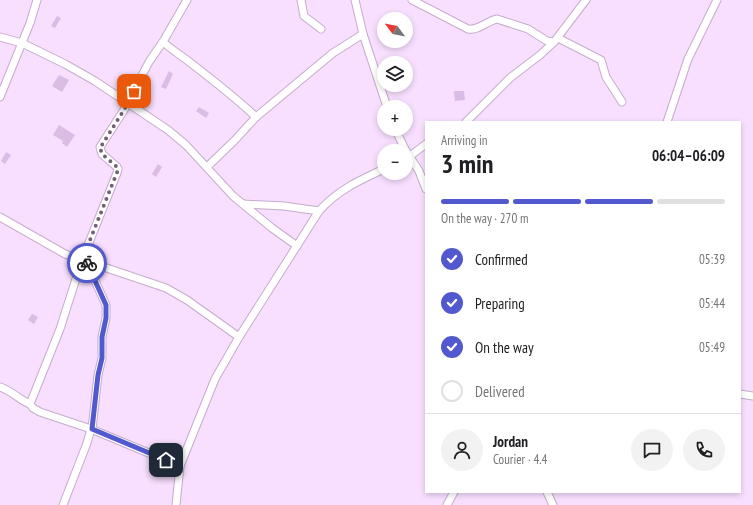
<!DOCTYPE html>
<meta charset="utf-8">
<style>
:root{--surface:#fff;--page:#f2f2f2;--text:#202124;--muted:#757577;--line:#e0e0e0;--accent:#5258ce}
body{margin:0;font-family:"PT Sans Narrow",sans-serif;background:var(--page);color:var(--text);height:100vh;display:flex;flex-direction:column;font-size:15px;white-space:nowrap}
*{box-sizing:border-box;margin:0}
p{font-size:13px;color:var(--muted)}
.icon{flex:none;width:22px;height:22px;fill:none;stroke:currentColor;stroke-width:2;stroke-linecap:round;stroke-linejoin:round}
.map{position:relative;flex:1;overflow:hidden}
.side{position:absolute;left:425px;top:121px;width:316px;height:372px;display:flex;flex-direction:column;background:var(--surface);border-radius:0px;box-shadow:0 2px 6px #0003}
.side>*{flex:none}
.needle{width:26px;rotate:302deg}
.fabs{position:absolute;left:377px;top:12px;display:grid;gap:8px}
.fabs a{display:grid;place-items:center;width:36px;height:36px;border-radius:50%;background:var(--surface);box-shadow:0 2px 6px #0003;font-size:20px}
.pin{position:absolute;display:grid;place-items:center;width:34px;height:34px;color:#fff;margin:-17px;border-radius:8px;box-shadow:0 2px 6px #0006}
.courier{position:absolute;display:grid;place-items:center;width:40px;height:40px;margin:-20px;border:3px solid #5258ce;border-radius:50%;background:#fff;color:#222;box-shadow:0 1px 5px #0007}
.summary em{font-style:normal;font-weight:700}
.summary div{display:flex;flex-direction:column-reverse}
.summary{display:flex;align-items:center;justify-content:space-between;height:68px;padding:0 16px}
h1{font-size:26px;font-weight:700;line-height:30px}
.bar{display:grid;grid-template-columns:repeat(4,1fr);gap:6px 4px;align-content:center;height:48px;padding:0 16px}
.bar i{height:5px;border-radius:3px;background:var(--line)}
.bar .on{background:var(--accent)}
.bar p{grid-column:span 4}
.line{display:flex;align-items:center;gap:10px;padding:0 16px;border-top:1px solid var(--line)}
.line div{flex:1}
.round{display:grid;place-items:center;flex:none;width:42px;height:42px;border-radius:21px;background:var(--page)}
ol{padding:0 16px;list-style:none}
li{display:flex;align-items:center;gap:12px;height:44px}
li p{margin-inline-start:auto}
li .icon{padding:4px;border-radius:50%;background:var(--accent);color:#fff;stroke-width:4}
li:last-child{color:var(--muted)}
li i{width:22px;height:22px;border:2px solid var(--line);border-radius:50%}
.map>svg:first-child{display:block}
.building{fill:#dbbce4}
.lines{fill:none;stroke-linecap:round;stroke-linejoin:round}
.minor-casing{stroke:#c4accb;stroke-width:9}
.minor{stroke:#fff;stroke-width:7}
.done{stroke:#706275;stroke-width:4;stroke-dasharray:0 7.2}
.route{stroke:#5258ce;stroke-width:5}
</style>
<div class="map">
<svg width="753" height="505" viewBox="0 0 753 505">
<rect width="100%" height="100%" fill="#f8dfff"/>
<g class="building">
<polygon points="57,16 61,18 55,28 51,26"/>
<polygon points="169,71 173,74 166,89 161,87"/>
<polygon points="59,75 69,80 62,92 52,86"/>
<polygon points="454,91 464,91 465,100 455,101"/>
<polygon points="199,107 209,113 206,118 196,111"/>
<polygon points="59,125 75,135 67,147 62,143 63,141 53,135"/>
<polygon points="6,152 11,155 5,164 1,161"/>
<polygon points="158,164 162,167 156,177 152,174"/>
<polygon points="32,314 38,317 34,324 28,320"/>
</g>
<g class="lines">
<g class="minor-casing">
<g id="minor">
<polyline points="301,0 304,16 321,29"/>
<polyline points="355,0 363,34 387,107"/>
<path d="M412 0 468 29C478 31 487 21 497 19L528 29 547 41 554 42"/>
<polyline points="0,37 22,43 65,64 95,81 168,130 186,145 233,196 272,228 297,246"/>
<polyline points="558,38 601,60 606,77 622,102"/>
<path d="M163 42C172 50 182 56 192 64 214 81 236 98 256 117"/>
<polyline points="0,97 30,23 37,0"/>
<polyline points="466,122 510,78 540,55 554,42 586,0"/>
<polyline points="667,122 688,59 717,0"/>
<polyline points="395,129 406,151"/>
<polyline points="406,151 419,171 426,189"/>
<polyline points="406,159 426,144"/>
<polyline points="207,167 234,141 256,117 333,53 363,34"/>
<polyline points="243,204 284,206 319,211"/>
<polyline points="0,217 65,254 166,288 187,300 239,337"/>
<polyline points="86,261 106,305 106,318 102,337 102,358 98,375 92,429"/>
<path d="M0 387C11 390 19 400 30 404"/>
<polyline points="740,394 753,396"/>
<polyline points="180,466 91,429 40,412 33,408 30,404 60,329 82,260 117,173 118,169 117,167 102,154 100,147 124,110 149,62 164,40 187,0"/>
<polyline points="547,492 553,505"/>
<polyline points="63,505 87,443 91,429"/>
<path d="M176 505 180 466 215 379 239 337 319 211C338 190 358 181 384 169"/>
<polyline points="447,505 454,492"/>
</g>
</g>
<use href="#minor" class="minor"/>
</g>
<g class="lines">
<polyline class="done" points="87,263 86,261 82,260 118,170 117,167 102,154 100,148 124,110 134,91"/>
<polyline class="route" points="87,263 106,305 106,318 102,337 102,358 98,375 92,429 166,460"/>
</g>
</svg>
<div class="fabs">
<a><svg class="needle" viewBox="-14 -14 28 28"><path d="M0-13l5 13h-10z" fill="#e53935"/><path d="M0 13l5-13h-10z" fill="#757577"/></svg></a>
<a><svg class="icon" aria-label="layers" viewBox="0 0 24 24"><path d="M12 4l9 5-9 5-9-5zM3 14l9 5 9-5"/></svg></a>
<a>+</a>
<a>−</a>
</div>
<div class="pin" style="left:134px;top:91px;background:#ea580c"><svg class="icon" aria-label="bag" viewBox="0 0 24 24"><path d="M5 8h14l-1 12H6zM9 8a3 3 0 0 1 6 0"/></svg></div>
<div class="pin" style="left:166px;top:460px;background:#1f2937"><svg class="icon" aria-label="home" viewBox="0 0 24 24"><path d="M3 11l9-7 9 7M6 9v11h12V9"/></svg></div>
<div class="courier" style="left:87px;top:263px"><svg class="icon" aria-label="bike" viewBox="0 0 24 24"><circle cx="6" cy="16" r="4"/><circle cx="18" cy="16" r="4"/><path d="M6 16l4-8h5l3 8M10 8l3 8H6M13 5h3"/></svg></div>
<section class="side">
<div class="summary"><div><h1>3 min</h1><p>Arriving in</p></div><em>06:04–06:09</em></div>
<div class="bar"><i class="on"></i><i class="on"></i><i class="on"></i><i></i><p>On the way · 270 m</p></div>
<ol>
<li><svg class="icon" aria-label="check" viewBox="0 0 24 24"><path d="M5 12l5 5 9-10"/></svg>Confirmed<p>05:39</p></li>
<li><svg class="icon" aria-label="check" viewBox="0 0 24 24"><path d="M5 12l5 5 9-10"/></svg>Preparing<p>05:44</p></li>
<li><svg class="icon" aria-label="check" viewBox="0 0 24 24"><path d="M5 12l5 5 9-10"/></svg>On the way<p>05:49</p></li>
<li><i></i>Delivered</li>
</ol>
<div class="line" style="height:72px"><a class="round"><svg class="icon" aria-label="person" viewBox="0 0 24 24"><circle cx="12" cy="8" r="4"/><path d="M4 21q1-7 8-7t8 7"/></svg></a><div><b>Jordan</b><p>Courier · 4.4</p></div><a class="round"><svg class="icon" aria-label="chat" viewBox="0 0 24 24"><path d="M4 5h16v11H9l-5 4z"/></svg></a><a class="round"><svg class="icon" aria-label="phone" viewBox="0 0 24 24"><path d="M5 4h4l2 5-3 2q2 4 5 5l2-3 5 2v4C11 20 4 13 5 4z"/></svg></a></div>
</section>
</div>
